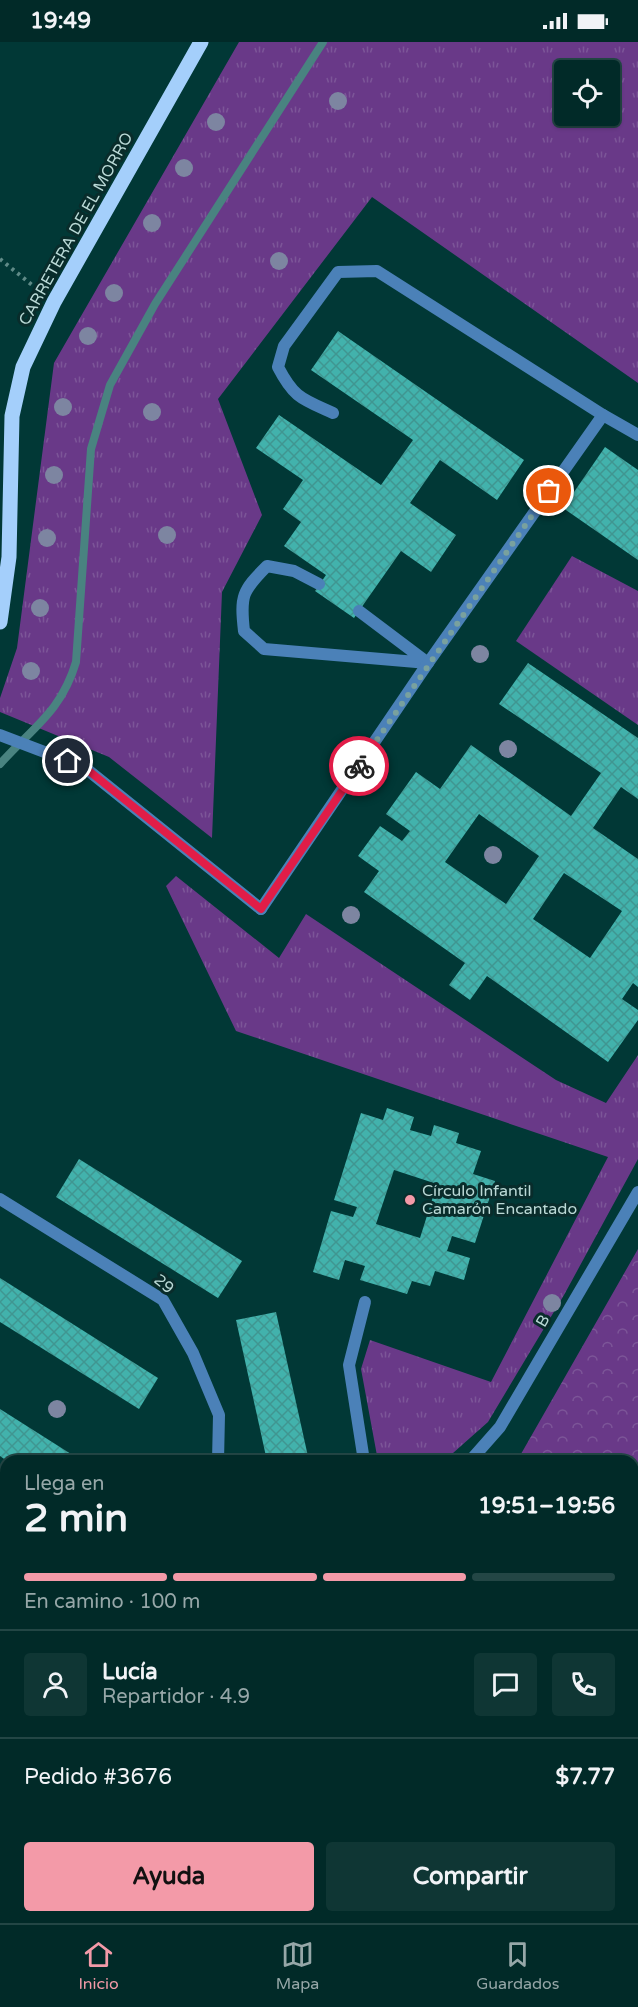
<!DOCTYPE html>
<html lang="es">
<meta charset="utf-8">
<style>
:root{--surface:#012a28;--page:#0f3634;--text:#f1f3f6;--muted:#96a7a8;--line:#234645;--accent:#f39aa8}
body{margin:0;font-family:"Varela Round",sans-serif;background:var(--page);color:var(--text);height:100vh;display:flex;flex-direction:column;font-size:22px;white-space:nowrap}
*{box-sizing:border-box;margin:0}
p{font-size:20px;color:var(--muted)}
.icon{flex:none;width:33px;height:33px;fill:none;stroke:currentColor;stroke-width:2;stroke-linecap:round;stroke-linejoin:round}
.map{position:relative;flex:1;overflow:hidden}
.details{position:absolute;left:0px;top:1413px;width:639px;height:468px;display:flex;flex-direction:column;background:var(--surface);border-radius:18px 18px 0 0;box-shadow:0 2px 4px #0004,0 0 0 2px var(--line)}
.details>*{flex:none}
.fabs{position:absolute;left:554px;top:18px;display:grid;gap:12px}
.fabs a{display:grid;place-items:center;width:66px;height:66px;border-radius:6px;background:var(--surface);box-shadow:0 2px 4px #0004,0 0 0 2px var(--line);font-size:30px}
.pin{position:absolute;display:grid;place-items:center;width:51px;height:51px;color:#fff;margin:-26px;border:3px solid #fff;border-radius:50%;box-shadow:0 2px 6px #0007}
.courier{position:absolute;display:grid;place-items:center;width:60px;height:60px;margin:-30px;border:4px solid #e11d48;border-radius:50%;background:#fff;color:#222;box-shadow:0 2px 8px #0007}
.headline em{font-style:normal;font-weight:700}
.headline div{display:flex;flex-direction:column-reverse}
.headline{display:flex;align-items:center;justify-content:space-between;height:102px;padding:0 24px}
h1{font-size:39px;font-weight:700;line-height:45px}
.bar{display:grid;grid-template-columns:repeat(4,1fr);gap:9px 6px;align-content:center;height:72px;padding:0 24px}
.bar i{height:8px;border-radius:4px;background:var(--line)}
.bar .selected{background:var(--accent)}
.bar p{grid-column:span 4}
.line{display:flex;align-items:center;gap:15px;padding:0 24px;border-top:2px solid var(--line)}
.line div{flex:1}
.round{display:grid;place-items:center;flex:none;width:63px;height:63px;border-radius:6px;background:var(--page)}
.action{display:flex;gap:12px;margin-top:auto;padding:12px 24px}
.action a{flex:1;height:69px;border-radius:6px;background:var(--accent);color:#111;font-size:24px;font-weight:700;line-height:69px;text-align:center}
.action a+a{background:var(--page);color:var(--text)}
.status{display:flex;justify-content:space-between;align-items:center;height:42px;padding:0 30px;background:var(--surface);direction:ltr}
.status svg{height:16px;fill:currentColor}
.tab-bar{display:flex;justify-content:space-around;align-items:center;height:84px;border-top:2px solid var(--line);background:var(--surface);font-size:16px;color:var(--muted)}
.tab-bar a{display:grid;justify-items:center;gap:3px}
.tab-bar .selected{color:var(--accent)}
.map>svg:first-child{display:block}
.grass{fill:url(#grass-tufts);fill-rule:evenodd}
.forest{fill:url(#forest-crowns)}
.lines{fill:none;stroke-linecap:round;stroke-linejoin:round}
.stream{stroke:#498380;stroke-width:8}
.building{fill:url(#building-cross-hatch);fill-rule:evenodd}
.path{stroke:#5f8a87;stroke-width:4;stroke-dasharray:3 4.5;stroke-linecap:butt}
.service{stroke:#4b81b8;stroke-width:12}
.minor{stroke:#4b81b8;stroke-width:12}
.tertiary{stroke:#4b81b8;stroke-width:12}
.primary{stroke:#a4cffb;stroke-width:15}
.tree{fill:#7d85a1}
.done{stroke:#79a19e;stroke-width:6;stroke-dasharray:0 10.8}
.route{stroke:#e11d48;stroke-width:8}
.poi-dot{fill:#f39aa8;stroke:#092c2b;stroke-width:2}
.labels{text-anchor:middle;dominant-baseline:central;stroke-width:6;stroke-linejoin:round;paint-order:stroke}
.street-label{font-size:16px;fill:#bad9d6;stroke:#092c2b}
.poi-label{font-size:16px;fill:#bad9d6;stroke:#092c2b;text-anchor:start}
</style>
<div class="status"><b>19:49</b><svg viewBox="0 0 49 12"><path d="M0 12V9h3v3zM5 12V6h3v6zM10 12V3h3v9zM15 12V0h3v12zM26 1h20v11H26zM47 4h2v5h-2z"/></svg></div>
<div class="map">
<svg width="638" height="1881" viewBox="0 0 638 1881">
<defs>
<pattern id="grass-tufts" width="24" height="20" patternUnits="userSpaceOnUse" patternTransform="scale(1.5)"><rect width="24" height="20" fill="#693988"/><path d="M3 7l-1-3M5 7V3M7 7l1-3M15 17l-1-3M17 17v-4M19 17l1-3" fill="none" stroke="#7c5598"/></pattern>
<pattern id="forest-crowns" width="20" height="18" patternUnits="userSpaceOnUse" patternTransform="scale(1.5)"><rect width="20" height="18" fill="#693988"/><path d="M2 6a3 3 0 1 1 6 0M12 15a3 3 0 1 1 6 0" fill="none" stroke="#7c5598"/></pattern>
<pattern id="building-cross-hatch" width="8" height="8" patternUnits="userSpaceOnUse" patternTransform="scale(1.5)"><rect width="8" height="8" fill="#42b2ac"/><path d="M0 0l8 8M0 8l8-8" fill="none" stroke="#409691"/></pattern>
</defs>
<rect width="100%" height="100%" fill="#013836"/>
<g class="grass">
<path d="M239 0H638V341L372 155 218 357 262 473 222 550 212 796 109 715 0 670V656L17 606 54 321ZM609 28V74H564V28Z"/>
<polygon points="572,514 638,549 638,683 516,599"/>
<polygon points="176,834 279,916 306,872 556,1038 606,1061 638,1013 638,1117 564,1253 488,1380 444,1419 378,1419 361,1327 370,1298 491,1340 608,1115 236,989 166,844"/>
<polygon points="0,1582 6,1583 6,1816 0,1815"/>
<polygon points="157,1875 326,1875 334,1881 164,1881"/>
</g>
<g class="forest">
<polygon points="638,1207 638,1533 633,1539 633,1419 517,1419"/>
<polygon points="633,1617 638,1622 638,1753 633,1753"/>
<polygon points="633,1838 638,1842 638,1881 536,1881 526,1875 633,1875"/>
</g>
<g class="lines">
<path class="stream" d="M0 722C33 685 61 670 76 620L91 407 110 343 155 262 323 0"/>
</g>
<g class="building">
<polygon points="338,289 524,418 497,458 440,418 410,461 456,493 431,530 401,509 354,576 315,549 326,533 284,504 301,480 283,467 303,438 256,406 279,373 381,443 413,398 311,328"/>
<polygon points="605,405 638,428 638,518 563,466"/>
<path d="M528 621 638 696V757L621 745 593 786 638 817V945L633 941 622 957 638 968V978L608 1020 487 934 470 958 449 943 465 921 364 850 379 829 358 814 380 784 402 799 410 789 386 772 416 730 440 747 471 703 571 774 601 731 499 662ZM479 772 539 814 506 862 445 820ZM564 831 622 869 590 916 533 877Z"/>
<path d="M387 1066 414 1075 410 1088 431 1094 434 1083 459 1091 456 1101 481 1109 473 1132 495 1139 475 1201 452 1194 447 1209 470 1216 464 1238 435 1229 430 1244 412 1239 407 1252 360 1238 365 1224 345 1218 339 1238 313 1230 331 1169 353 1175 357 1165 334 1158 361 1071 383 1078ZM394 1128 437 1142 420 1196 376 1182Z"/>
<polygon points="79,1117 242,1219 218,1256 56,1155"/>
<polygon points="0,1236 158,1336 139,1367 0,1280"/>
<polygon points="276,1270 309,1419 267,1419 236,1278"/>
<polygon points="0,1367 82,1419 7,1419 0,1414"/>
<polygon points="0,1852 6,1853 6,1875 80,1875 98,1881 0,1881"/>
<polygon points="410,1875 489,1875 499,1881 419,1881"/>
</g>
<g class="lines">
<g class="path">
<polyline points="0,217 37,247"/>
<polyline points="212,1881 225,1875"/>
</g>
<g class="service">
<path d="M333 371C302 357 294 356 278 325L284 304 338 230 377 229 603 373"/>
<path d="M319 542 294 529 267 524C242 549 240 554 244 589L264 607 428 621 359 569"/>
<polyline points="0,693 84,725 261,867"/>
<polyline points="364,1419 349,1323 365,1260"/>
</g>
<g class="minor">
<polyline points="261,867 428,621 603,373 638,393"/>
<polyline points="0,1157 163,1258 193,1311 219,1373 218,1419"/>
<polyline points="351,1875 361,1881"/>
</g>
<g class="tertiary">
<polyline points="470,1419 500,1385 638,1150"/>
<polyline points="0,1552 6,1553"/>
</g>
<polyline class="primary" points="0,580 9,515 12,374 23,325 54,260 201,0"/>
</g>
<g class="tree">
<circle cx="338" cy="59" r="9"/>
<circle cx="216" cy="80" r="9"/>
<circle cx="184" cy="126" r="9"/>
<circle cx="152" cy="181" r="9"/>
<circle cx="279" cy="219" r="9"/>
<circle cx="114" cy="251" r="9"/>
<circle cx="88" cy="294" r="9"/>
<circle cx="63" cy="365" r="9"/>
<circle cx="152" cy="370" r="9"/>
<circle cx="54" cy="433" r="9"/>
<circle cx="167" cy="493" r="9"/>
<circle cx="47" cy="496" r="9"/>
<circle cx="40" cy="566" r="9"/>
<circle cx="480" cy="612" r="9"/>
<circle cx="31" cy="629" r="9"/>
<circle cx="508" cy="707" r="9"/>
<circle cx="493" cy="813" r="9"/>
<circle cx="351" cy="873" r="9"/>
<circle cx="552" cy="1261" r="9"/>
<circle cx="57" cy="1367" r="9"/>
</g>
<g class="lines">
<polyline class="done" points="359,724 549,449"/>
<polyline class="route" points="68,719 84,725 261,867 359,724"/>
</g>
<circle class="poi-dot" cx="410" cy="1158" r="6"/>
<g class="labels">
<g class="street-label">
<text transform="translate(76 187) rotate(-61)">CARRETERA DE EL MORRO</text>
<text transform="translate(164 1242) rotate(39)">29</text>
<text transform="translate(543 1279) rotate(-60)">B</text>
</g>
<g class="poi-label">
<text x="422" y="1149">Círculo Infantil<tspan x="422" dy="18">Camarón Encantado</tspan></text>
</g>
</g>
</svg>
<div class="fabs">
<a><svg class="icon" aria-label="locate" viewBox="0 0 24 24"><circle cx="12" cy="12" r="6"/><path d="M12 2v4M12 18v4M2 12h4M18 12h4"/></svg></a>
</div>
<div class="pin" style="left:549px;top:449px;background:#ea580c"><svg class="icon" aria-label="bag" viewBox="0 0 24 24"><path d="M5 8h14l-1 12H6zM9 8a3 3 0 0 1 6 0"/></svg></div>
<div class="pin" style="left:68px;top:719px;background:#1f2937"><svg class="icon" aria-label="home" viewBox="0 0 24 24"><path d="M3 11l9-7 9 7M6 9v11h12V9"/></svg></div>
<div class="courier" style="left:359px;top:724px"><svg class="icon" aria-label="bike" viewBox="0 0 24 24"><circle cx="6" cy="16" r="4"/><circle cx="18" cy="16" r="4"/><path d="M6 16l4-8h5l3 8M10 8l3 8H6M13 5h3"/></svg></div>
<section class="details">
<div class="headline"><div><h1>2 min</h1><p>Llega en</p></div><em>19:51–19:56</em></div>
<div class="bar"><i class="selected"></i><i class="selected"></i><i class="selected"></i><i></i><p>En camino · 100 m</p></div>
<div class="line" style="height:108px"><a class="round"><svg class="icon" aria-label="person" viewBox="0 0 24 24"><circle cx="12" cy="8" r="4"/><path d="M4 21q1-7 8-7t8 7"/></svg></a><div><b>Lucía</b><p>Repartidor · 4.9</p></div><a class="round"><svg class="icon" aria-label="chat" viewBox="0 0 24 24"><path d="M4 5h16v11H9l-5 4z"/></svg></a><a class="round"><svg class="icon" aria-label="phone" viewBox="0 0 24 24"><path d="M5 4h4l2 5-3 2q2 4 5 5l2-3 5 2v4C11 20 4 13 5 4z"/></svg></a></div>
<div class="line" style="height:78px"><div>Pedido #3676</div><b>$7.77</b></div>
<div class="action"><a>Ayuda</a><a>Compartir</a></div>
</section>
</div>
<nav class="tab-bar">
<a class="selected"><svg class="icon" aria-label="home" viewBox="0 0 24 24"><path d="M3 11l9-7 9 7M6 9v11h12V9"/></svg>Inicio</a>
<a><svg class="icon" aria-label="map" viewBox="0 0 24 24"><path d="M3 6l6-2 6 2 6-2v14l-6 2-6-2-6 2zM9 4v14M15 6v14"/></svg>Mapa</a>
<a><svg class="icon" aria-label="saved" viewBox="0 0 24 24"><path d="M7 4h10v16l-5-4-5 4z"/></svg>Guardados</a>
</nav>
